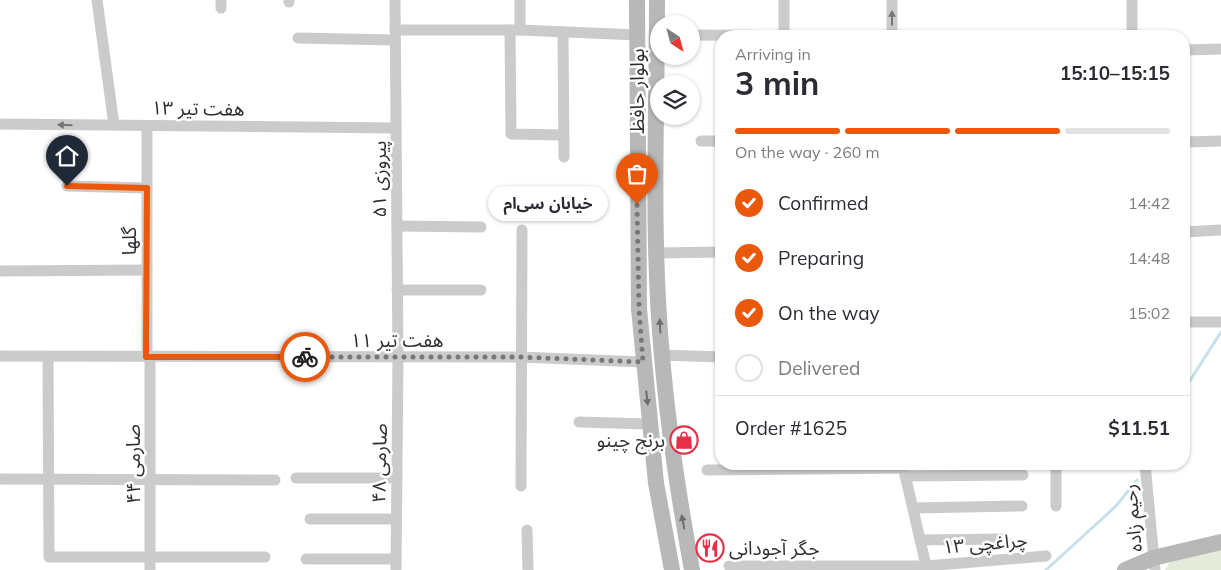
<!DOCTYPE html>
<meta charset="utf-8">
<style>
:root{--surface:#fff;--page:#f7f7f7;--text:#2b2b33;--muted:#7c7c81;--line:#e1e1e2;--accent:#ea580c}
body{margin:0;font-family:Mulish,"Noto Sans Arabic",sans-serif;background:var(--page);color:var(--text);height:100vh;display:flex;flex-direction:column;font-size:19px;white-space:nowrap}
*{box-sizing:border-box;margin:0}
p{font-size:16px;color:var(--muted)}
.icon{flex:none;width:28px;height:28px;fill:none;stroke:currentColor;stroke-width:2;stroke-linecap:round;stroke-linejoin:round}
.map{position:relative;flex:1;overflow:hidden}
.panel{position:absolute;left:715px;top:30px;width:475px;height:440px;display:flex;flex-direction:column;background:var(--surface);border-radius:20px;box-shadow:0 1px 4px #0004}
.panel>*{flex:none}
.needle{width:32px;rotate:144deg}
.fabs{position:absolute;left:650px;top:15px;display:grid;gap:10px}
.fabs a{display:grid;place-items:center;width:50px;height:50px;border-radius:50%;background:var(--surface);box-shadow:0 1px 4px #0004;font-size:25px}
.pin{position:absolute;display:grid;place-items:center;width:42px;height:42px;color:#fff;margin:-51px -21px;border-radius:50% 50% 50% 0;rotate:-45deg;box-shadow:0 0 5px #0007}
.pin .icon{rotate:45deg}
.courier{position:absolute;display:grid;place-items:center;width:50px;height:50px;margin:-25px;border:4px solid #ea580c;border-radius:50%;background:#fff;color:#222;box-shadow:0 1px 6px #0007}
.bubble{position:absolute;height:35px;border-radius:18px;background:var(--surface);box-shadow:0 1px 4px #0004;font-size:16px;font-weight:700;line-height:35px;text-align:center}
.headline em{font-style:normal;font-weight:700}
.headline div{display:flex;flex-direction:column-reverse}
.headline{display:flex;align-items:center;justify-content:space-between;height:85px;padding:0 20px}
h1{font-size:32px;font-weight:700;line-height:38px}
.bar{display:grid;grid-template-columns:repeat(4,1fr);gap:8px 5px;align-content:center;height:60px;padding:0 20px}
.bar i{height:6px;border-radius:4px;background:var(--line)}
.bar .selected{background:var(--accent)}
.bar p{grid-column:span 4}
.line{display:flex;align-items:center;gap:12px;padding:0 20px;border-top:1px solid var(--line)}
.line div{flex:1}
ol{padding:0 20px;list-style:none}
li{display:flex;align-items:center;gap:15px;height:55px}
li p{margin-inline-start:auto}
li .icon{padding:5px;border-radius:50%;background:var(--accent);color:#fff;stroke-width:4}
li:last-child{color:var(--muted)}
li i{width:28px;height:28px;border:2px solid var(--line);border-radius:50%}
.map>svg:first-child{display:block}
.park{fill:#e5ebdb}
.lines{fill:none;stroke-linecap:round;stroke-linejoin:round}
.stream{stroke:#c7e0eb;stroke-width:3}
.street{stroke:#cbcbcb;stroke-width:11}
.secondary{stroke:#b8b8b8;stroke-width:16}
.oneway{fill:#757575}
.oneway2{fill:#6c6c6c}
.done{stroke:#777;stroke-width:5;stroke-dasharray:0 9}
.route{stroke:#ea580c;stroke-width:6}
.labels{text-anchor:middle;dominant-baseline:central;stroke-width:5;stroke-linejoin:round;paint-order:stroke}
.street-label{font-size:19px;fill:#2e2e2e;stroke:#fff}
.poi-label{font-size:19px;fill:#2e2e2e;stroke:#fff;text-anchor:end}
</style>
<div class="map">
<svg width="1221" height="570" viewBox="0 0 1221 570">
<rect width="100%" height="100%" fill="#fff"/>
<polygon class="park" points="1221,548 1221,570 1165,570 1171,560"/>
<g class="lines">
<g class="stream">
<polyline points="1184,390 1221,332"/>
<polyline points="1046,570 1116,506 1137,480"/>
</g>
<g class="street">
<polyline points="97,0 114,125"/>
<polyline points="395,0 398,357 396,570"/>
<polyline points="892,0 892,36"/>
<polyline points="289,2 289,0"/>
<polyline points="221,8 221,0"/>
<polyline points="395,30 520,30 637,35"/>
<polyline points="510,30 511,134 563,135"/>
<polyline points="520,30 520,0"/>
<polyline points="563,32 564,157"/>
<polyline points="691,35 813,36"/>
<polyline points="784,36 784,0"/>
<polyline points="1132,36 1132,0"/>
<polyline points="298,38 395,40"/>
<polyline points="1184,50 1221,49"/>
<polyline points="0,124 396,128"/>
<polyline points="701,141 721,141"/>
<polyline points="1184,142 1221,141"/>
<polyline points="67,186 147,188"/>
<polyline points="397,226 481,227"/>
<polyline points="1184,232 1221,230"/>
<polyline points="657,253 721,252"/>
<polyline points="0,271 147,270"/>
<polyline points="397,290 481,290"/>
<polyline points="1184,322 1221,322"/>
<polyline points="662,355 721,357"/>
<polyline points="0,356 520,357 643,362"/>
<polyline points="48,357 49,557 265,557"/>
<polyline points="147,357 147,126"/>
<polyline points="579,422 649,424"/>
<polyline points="1056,464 1056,506"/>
<polyline points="1145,464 1155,570"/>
<polyline points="707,470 903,468"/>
<polyline points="904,470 927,570"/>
<polyline points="905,476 1023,475"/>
<polyline points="296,478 396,478"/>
<polyline points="0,479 275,480"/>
<polyline points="521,486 522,230"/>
<polyline points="913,508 1022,506"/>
<polyline points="310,519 396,519"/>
<polyline points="527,530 528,570"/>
<polyline points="920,540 1005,539"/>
<polyline points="306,559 396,559"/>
<polyline points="729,566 926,566 1046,556"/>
<polyline points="150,570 150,357"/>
</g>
<g class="secondary">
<polyline points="637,0 639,309 656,483 672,570"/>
<path d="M657 0C657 118 651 238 662 356 668 428 679 499 692 570"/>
<polyline points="1125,570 1153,558 1221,542"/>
</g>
</g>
<defs><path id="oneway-solid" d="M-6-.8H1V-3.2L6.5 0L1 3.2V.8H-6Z" transform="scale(1.25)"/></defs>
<g class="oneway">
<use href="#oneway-solid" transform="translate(892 18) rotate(-90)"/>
<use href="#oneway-solid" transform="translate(65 125) rotate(-179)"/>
</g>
<g class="oneway2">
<use href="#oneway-solid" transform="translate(660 326) rotate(-93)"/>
<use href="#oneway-solid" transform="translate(647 398) rotate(84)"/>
<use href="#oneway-solid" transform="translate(683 522) rotate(-101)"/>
</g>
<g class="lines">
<polyline class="done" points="305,357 520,357 643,362 639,309 637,204"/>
<polyline class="route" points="67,186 147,188 146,357 305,357"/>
</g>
<defs>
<g id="shop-ring" transform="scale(1.4375)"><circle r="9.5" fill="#fff" stroke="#e62f48" stroke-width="1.5"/><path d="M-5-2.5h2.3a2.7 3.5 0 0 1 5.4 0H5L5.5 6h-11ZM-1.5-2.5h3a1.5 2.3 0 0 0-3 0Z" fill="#e62f48"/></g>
<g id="restaurant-ring" transform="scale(1.4375)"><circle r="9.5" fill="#fff" stroke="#e62f48" stroke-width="1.5"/><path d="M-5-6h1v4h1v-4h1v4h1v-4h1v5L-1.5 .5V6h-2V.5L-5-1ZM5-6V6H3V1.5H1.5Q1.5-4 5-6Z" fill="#e62f48"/></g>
</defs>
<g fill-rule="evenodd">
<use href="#shop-ring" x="684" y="440"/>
<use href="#restaurant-ring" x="710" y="548"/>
</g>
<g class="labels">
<g class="street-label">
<text transform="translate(637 91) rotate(-90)">بولوار حافظ</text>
<text transform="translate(198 108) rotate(1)">هفت تیر ۱۳</text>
<text transform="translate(379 179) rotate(-90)">پیروزی ۵۱</text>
<text transform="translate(129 241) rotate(-90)">گلها</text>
<text x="397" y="340">هفت تیر ۱۱</text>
<text transform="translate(379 463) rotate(-89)">صارمی ۴۸</text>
<text transform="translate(133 464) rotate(-90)">صارمی ۴۴</text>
<text transform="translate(1132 518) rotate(-95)">رحیم زاده</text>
<text transform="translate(985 543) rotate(-5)">چراغچی ۱۳</text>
</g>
<g class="poi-label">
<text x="665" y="440">برنج چینو</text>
<text x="729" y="548" text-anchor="start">جگر آجودانی</text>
</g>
</g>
</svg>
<div class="fabs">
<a><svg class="needle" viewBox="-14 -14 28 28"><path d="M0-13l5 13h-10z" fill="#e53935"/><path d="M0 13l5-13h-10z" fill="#7c7c81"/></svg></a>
<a><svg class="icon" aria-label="layers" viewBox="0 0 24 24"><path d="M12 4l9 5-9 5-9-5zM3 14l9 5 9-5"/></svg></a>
</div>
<div class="pin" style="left:637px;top:204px;background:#ea580c"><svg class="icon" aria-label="bag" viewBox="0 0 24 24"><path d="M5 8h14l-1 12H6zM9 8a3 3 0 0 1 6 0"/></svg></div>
<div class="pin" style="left:67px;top:186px;background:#1f2937"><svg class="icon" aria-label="home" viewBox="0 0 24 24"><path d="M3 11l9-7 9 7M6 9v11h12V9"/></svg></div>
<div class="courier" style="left:305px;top:357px"><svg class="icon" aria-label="bike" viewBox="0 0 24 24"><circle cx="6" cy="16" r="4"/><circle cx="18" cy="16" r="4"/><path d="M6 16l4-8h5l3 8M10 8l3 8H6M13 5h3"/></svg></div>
<div class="bubble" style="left:488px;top:186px;width:120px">خیابان سی‌ام</div>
<section class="panel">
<div class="headline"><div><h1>3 min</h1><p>Arriving in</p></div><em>15:10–15:15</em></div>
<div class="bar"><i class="selected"></i><i class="selected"></i><i class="selected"></i><i></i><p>On the way · 260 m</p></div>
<ol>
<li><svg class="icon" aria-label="check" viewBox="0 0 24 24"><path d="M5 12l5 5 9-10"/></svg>Confirmed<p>14:42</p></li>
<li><svg class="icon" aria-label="check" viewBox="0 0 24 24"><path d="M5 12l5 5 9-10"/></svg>Preparing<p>14:48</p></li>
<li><svg class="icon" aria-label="check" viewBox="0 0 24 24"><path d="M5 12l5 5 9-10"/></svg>On the way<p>15:02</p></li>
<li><i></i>Delivered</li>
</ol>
<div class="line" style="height:65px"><div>Order #1625</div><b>$11.51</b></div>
</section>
</div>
